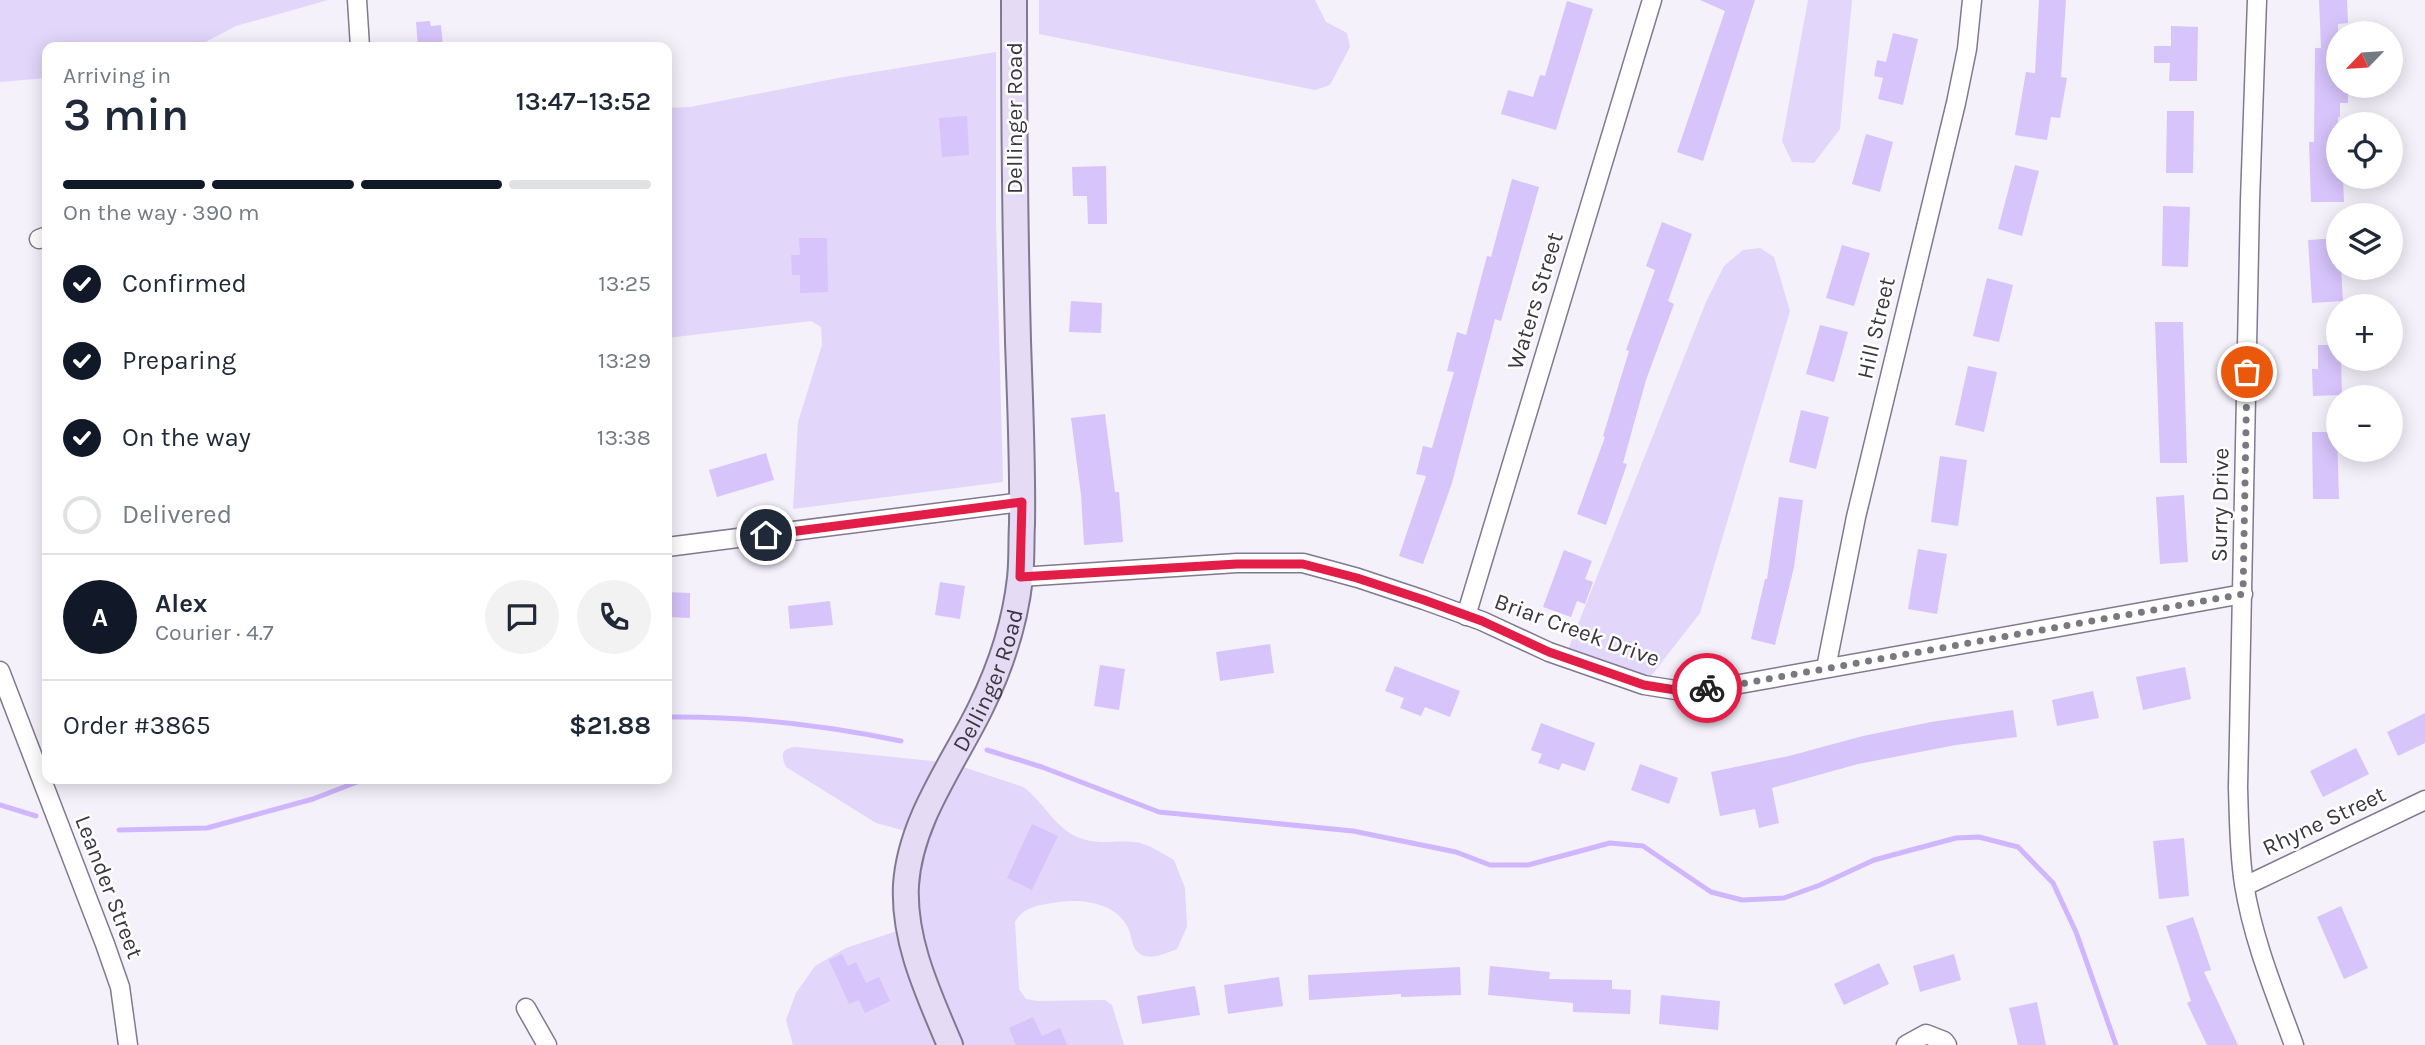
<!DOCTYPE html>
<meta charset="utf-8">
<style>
:root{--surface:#fff;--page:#f2f2f3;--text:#1f2937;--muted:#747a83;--line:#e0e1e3;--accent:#111827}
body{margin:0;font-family:Karla,sans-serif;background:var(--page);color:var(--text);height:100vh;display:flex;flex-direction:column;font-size:26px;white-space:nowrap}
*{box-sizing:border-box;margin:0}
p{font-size:23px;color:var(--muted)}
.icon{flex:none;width:38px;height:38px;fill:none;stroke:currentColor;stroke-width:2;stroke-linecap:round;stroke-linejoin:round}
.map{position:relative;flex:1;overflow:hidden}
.details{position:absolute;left:42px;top:42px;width:630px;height:742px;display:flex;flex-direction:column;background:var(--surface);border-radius:14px;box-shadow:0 4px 18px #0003}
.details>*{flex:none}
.needle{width:46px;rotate:245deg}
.fabs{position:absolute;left:2326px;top:21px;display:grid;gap:14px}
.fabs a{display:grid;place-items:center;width:77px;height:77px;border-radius:50%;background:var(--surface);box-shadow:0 4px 18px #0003;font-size:35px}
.pin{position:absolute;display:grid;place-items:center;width:60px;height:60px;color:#fff;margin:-30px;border:4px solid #fff;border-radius:50%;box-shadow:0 2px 7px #0007}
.courier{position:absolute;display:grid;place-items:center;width:70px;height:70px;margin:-35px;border:5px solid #e11d48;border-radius:50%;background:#fff;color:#222;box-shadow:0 2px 9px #0007}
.headline em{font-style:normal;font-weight:600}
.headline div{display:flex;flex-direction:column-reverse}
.headline{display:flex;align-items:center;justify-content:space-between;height:119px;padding:0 21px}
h1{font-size:46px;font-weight:600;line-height:52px}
.bar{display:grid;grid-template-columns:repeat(4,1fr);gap:10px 7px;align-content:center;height:84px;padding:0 21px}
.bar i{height:9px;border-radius:5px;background:var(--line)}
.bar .on{background:var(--accent)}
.bar p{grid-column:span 4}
.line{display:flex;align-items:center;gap:18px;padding:0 21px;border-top:2px solid var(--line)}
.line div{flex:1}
.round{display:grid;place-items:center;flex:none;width:74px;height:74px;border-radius:37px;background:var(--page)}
ol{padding:0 21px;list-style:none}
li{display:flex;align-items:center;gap:21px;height:77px}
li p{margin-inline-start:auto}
li .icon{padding:7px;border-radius:50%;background:var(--accent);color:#fff;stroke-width:4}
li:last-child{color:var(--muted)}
li i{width:38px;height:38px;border:4px solid var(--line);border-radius:50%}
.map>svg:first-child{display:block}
.green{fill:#e2d6fa}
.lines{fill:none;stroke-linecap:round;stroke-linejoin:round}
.stream{stroke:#d0b6fe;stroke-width:5}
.building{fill:#d7c4fb}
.street-casing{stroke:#817990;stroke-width:21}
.secondary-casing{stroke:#817990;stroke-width:28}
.street{stroke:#fff;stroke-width:18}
.secondary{stroke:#e5dbf5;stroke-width:24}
.done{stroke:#7b7882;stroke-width:7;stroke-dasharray:0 12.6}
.route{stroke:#e11d48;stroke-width:9}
.labels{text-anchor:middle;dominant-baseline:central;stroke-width:5;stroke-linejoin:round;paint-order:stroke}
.street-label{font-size:23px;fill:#3a3741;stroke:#fff}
</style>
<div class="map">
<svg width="2425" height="1045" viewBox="0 0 2425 1045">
<rect width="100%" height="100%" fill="#f4f1fb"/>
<g class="green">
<polygon points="0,0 328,0 236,26 196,47 47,47 47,78 0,82"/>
<polygon points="1039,0 1315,0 1326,22 1347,33 1350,47 1330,85 1315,90 1039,34"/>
<polygon points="1808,0 1852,0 1840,129 1814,163 1792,162 1782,141"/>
<polygon points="996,52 996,221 1003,482 793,509 798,422 822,345 821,327 811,321 667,338 667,108 690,107 838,78"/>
<polygon points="1760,248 1774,257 1790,311 1700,613 1644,685 1563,662 1706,302 1724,266 1743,250"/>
<path d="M796 747 951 763 1023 787C1042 800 1053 825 1075 836 1097 846 1112 840 1134 842 1148 843 1163 854 1174 860L1185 888 1187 927 1177 949C1165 953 1152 961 1140 954 1132 949 1132 938 1129 930 1117 901 1078 898 1052 903 1035 906 1024 907 1015 922L1019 989 1026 999 1038 1001 1105 1000 1112 1005 1124 1045H793L786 1020 796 993 815 966 846 948 909 927 917 834 876 823 786 767C780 754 782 748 796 747Z"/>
</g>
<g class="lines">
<g class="stream">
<path d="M667 717C745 716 824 725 901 741"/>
<polyline points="987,750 1042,767 1159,812 1353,831 1456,852 1490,865 1528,865 1610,843 1643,846 1711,892 1742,900 1784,898 1820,885 1874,860 1956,838 1979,837 2018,847 2053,883 2076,932 2116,1045"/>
<polyline points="0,805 36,816"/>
<polyline points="119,830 207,828 313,799 365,779"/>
</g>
</g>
<g class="building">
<polygon points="1700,0 1755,0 1703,161 1677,152 1725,11"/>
<polygon points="2039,0 2066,0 2061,77 2067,78 2060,118 2051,117 2047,140 2015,135 2026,72 2035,73"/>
<polygon points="2319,0 2347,0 2348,23 2338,24 2338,86 2348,86 2348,103 2340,103 2340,117 2338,117 2338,177 2343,177 2344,202 2311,202 2309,142 2314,142 2315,48 2321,48"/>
<polygon points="1567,1 1593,9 1556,130 1501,114 1508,90 1533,97 1540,75 1545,76"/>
<polygon points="430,21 431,26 441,25 443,47 418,47 416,22"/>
<polygon points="2171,26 2198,27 2197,81 2169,81 2170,63 2154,63 2154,46 2171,46"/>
<polygon points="1893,33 1918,39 1903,105 1878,99 1883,78 1874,76 1877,60 1886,62"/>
<polygon points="2167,111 2194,111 2193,173 2166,173"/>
<polygon points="967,116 969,155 942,157 939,118"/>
<polygon points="1866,134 1893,142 1880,192 1852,184"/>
<polygon points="2015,165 2039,171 2022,236 1998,229"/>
<polygon points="1106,166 1107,224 1088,224 1087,196 1073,196 1072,167"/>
<polygon points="1512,179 1539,187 1501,321 1495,319 1452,483 1423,564 1399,556 1426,476 1416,474 1423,446 1432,448 1454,372 1447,371 1457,332 1466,335 1487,256 1491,257"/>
<polygon points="2163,206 2190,207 2188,267 2162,266"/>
<polygon points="1662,222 1692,234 1668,301 1674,304 1646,380 1623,463 1627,464 1606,525 1577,514 1605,437 1603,436 1629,351 1626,350 1655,270 1646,266"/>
<polygon points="799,238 827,238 828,292 800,293 800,275 792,275 791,255 800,255"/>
<polygon points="2338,238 2338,268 2341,268 2343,301 2312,303 2308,240"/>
<polygon points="1842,245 1870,253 1854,306 1826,298"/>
<polygon points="1987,278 2013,285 1999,342 1973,336"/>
<polygon points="1071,301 1102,303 1101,333 1069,332"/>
<polygon points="2155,322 2183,322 2187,463 2160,463"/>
<polygon points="1820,325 1848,332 1834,382 1806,374"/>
<polygon points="2318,345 2338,345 2338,359 2341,359 2342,395 2313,396 2312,369 2318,369"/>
<polygon points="1968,366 1997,372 1984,432 1955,425"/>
<polygon points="1801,410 1829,417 1816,469 1789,462"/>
<polygon points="1105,414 1115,492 1119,492 1123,542 1084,545 1081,495 1071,418"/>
<polygon points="2312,432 2337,432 2339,499 2313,499"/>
<polygon points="766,453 774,480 717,497 709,470"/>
<polygon points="1940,456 1967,460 1958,526 1931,522"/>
<polygon points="2184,495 2188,562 2160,564 2156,497"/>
<polygon points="1779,497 1803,500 1794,567 1775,645 1751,639 1765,579 1767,579"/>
<polygon points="1918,549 1947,554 1937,614 1908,609"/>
<polygon points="1564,550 1592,561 1585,579 1593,582 1585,604 1577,601 1571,617 1543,607"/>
<polygon points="940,582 965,586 960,619 935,615"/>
<polygon points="667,592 690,593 690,618 667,617"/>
<polygon points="830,601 833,625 790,629 788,606"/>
<polygon points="1270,644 1274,673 1220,681 1216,652"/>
<polygon points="1100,665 1125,669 1119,710 1094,706"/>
<polygon points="1395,666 1460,691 1450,717 1425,707 1421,716 1400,708 1404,698 1385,691"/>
<polygon points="2185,667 2191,699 2143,710 2136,677"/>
<polygon points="2093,691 2099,718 2057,726 2052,700"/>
<polygon points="2013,710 2017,737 1956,745 1858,764 1772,788 1779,823 1759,828 1755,809 1720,816 1711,772 1789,756 1863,736 1931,722"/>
<polygon points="2425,713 2425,743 2398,756 2387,732"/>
<polygon points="1541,723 1595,743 1585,771 1562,763 1559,770 1538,763 1542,754 1531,750"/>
<polygon points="2356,748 2369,774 2323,797 2310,771"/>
<polygon points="1640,764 1678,778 1669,804 1631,790"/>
<polygon points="1032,824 1058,836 1032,890 1007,878"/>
<polygon points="2184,838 2189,896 2159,899 2153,841"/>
<polygon points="2341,906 2368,968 2344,979 2317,917"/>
<polygon points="2193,917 2211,970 2204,972 2238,1045 2207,1045 2187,1003 2191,1001 2166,926"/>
<polygon points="842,954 848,966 856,962 866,983 879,977 890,1001 865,1013 859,1000 849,1004 829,960"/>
<polygon points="1954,954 1961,980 1920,992 1913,966"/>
<polygon points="1879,963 1889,984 1844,1005 1834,984"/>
<polygon points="1490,966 1550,972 1549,979 1612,980 1612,989 1631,990 1630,1014 1573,1012 1573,1003 1488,995"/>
<polygon points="1460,967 1461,995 1401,997 1401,994 1309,1000 1308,975"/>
<polygon points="1279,977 1283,1006 1228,1014 1224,985"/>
<polygon points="1195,986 1200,1015 1142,1024 1137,996"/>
<polygon points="1661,995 1720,1001 1718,1030 1659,1024"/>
<polygon points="2037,1002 2046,1045 2018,1045 2009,1008"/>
<polygon points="1033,1017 1042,1036 1060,1028 1067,1045 1016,1045 1009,1028"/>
</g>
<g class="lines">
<g class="street-casing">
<g id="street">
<polyline points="357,0 360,47"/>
<path d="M2257 0 2250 201 2238 787C2239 819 2239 852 2244 884 2253 940 2275 993 2294 1045"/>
<polyline points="39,239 47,236"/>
<polyline points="667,547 1022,502"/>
<polyline points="1020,577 1237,563 1303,563 1358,578 1424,600 1482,621 1549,652 1644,685 1682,691 1740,684 2243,594"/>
<polyline points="1466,616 1652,0"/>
<polyline points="1826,668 1856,517 1956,103 1967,49 1972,0"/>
<polyline points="0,671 105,944 120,987 128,1045"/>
<polyline points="2245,886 2425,800"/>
<polyline points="526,1008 547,1045"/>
<polyline points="1906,1045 1926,1034 1944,1041 1947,1045"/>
</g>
</g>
<g class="secondary-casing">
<g id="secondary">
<path id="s1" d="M950 1045C929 995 903 941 906 885 910 820 954 763 981 707 1001 666 1015 624 1020 578 1022 561 1021 542 1022 524 1023 463 1020 402 1018 341 1015 227 1014 114 1014 0"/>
</g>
</g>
<use href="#street" class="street"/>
<use href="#secondary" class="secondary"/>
</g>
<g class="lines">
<polyline class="done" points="1707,688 1740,684 2243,594 2247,372"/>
<polyline class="route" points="766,535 1022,502 1020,577 1237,564 1303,564 1357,578 1424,600 1482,621 1549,652 1644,685 1682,691 1707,688"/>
</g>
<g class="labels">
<g class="street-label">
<text transform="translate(1014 118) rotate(-90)">Dellinger Road</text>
<text transform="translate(1535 301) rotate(-73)">Waters Street</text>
<text transform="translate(1876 328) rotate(-77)">Hill Street</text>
<text transform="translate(2220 505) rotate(-89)">Surry Drive</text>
<text transform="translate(1577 630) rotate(20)">Briar Creek Drive</text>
<text stroke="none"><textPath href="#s1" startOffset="390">Dellinger Road</textPath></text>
<text transform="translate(2324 821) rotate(-25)">Rhyne Street</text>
<text transform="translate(109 887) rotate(69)">Leander Street</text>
</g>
</g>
</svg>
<div class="fabs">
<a><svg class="needle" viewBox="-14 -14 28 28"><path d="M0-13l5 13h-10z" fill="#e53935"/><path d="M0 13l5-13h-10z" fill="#747a83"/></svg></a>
<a><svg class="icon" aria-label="locate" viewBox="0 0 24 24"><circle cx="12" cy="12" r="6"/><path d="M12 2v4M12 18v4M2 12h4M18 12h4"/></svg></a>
<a><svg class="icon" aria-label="layers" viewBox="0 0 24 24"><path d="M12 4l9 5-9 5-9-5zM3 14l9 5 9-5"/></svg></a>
<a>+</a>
<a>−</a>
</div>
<div class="pin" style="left:2247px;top:372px;background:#ea580c"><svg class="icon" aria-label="bag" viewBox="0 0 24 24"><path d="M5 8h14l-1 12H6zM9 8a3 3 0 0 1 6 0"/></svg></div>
<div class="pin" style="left:766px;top:535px;background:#1f2937"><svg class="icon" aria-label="home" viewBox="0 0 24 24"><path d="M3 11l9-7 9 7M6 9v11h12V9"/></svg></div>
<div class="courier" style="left:1707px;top:688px"><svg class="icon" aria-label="bike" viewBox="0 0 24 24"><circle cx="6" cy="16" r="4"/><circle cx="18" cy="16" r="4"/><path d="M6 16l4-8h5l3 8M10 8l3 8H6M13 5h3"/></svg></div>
<section class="details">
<div class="headline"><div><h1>3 min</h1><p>Arriving in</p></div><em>13:47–13:52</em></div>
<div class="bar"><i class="on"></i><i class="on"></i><i class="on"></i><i></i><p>On the way · 390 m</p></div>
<ol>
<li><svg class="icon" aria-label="check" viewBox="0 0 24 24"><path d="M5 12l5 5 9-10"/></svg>Confirmed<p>13:25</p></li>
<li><svg class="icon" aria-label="check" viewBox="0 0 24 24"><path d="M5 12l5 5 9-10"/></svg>Preparing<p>13:29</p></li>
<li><svg class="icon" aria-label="check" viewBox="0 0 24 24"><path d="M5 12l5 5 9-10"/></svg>On the way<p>13:38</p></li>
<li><i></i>Delivered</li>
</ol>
<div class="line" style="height:126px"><b class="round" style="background:var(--accent);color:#fff">A</b><div><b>Alex</b><p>Courier · 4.7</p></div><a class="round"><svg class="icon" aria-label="chat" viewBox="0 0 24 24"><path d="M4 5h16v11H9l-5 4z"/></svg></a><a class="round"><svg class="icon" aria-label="phone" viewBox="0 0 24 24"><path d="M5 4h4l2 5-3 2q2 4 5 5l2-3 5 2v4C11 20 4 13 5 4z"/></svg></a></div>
<div class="line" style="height:91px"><div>Order #3865</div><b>$21.88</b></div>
</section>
</div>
